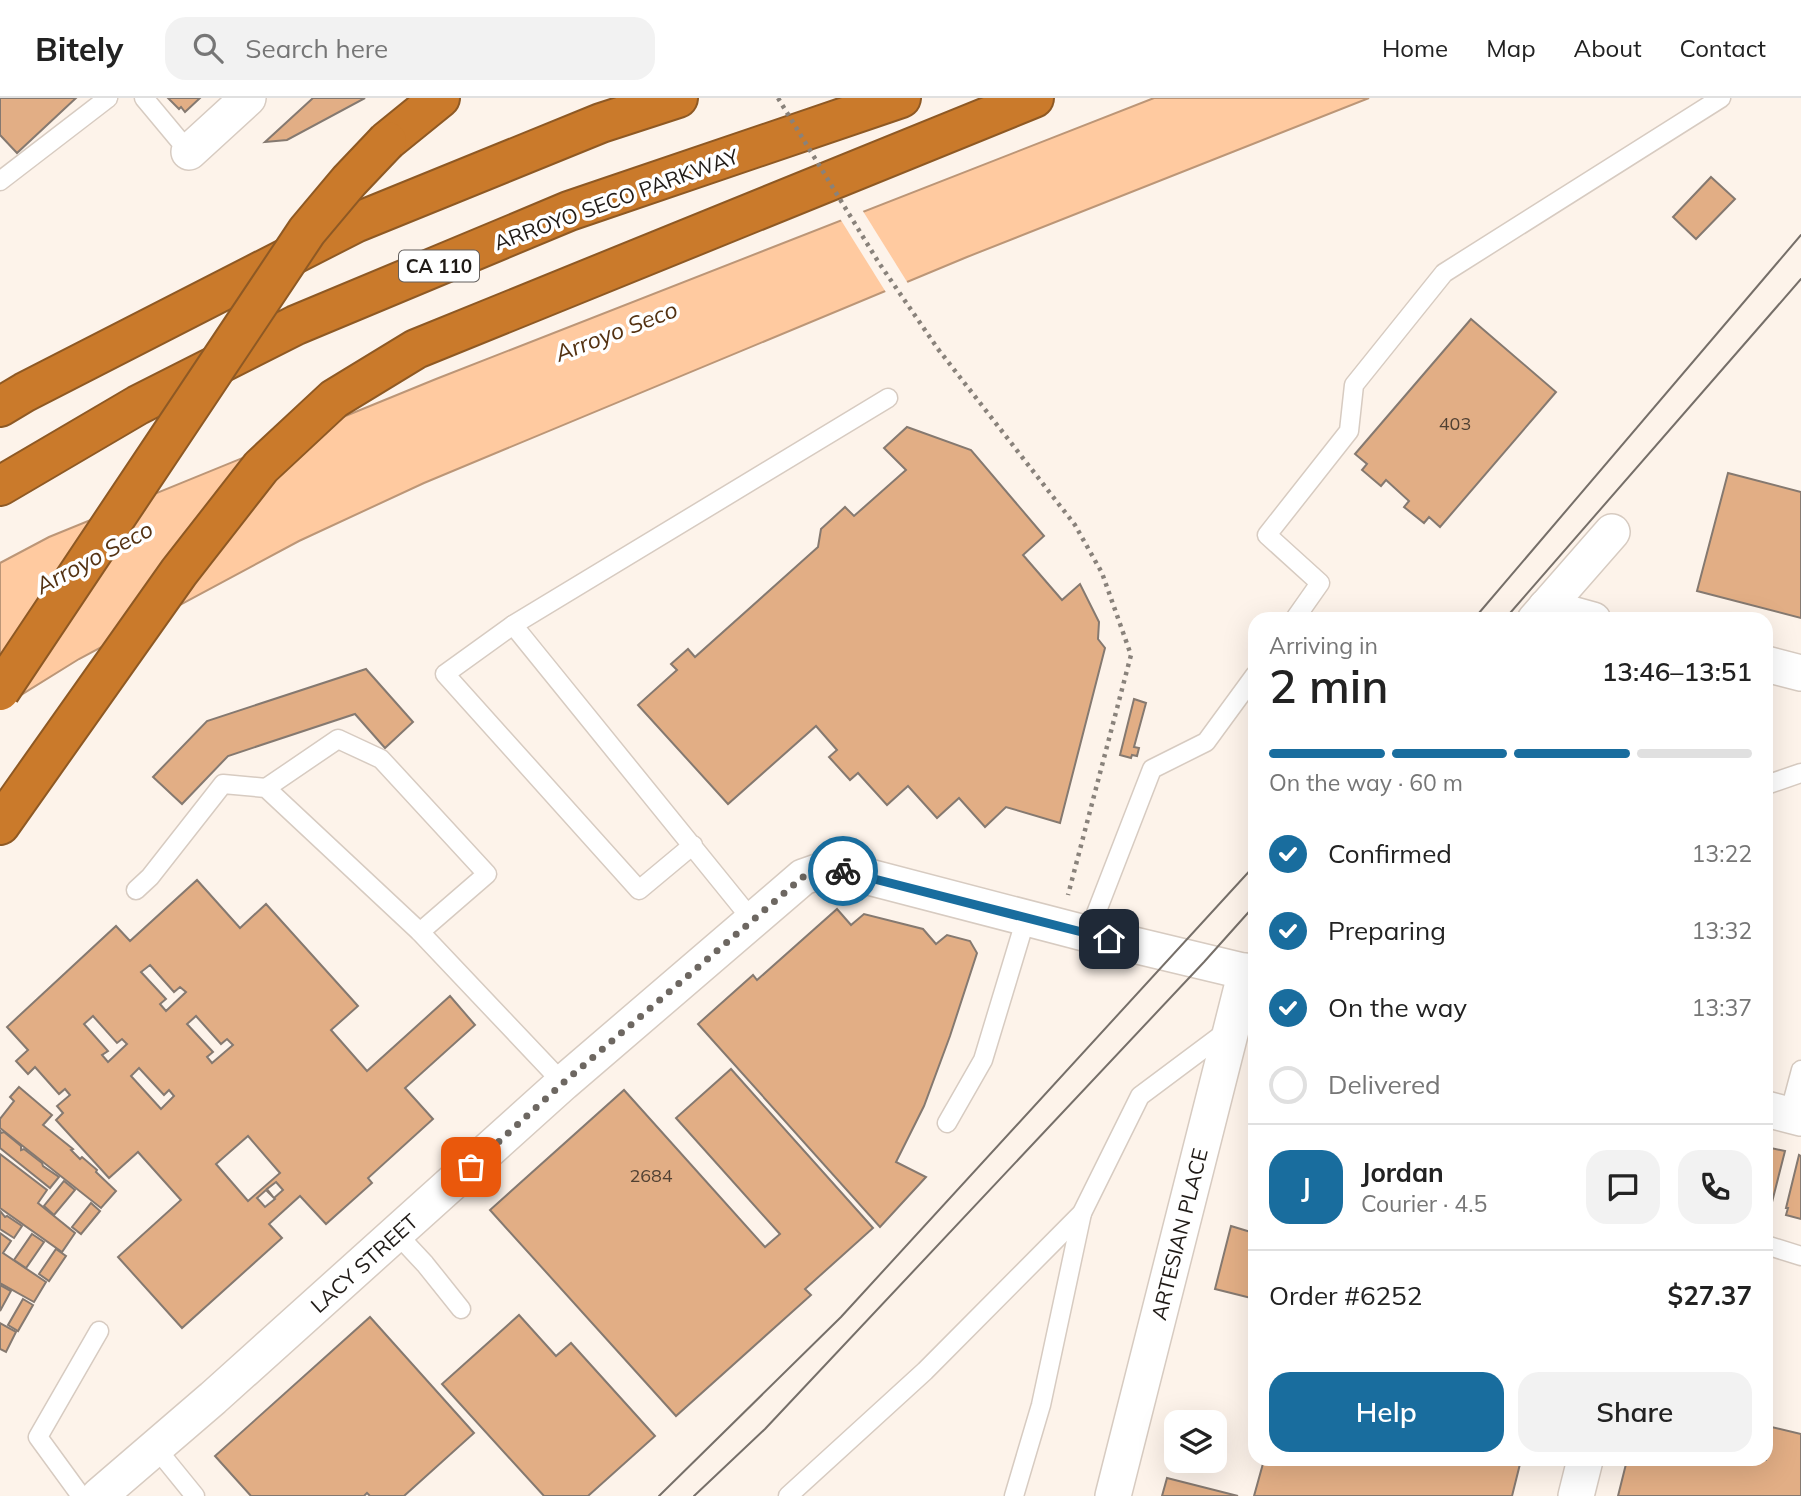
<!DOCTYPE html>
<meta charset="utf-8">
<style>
:root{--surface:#fff;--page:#f2f2f2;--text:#222;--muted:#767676;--line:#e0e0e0;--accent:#196d9e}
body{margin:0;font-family:Mulish,sans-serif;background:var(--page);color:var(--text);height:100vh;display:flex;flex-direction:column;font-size:26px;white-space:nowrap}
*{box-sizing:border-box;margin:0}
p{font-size:23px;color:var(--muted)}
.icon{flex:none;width:38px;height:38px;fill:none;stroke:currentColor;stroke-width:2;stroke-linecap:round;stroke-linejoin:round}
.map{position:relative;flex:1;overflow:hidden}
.panel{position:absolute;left:1248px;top:514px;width:525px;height:854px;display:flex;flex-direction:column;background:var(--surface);border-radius:21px;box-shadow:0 7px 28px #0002}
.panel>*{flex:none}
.fabs{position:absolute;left:1164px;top:1312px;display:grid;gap:14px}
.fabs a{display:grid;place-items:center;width:63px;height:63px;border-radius:14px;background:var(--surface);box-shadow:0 7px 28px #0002;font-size:35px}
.pin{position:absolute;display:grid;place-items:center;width:60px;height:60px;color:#fff;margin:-30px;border-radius:14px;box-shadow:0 4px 10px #0006}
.courier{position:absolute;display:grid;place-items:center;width:70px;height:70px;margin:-35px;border:5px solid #196d9e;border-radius:50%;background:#fff;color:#222;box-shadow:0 2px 9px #0007}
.headline em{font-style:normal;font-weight:600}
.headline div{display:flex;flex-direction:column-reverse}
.headline{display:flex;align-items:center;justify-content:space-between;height:119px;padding:0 21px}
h1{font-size:46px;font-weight:600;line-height:52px}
.bar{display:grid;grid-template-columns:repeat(4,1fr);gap:10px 7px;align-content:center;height:84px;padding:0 21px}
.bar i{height:9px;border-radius:5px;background:var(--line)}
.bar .current{background:var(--accent)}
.bar p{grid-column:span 4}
.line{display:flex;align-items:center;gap:18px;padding:0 21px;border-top:2px solid var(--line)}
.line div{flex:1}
.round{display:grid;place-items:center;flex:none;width:74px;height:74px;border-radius:21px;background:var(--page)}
ol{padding:0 21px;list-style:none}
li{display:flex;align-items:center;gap:21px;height:77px}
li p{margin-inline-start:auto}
li .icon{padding:7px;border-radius:50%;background:var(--accent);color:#fff;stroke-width:4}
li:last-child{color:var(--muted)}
li i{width:38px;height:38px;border:4px solid var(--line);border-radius:50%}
.primary-button{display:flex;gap:14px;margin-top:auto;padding:14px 21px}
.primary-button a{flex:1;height:80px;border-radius:21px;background:var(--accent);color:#fff;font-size:28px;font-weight:600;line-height:80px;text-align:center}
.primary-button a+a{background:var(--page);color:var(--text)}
header{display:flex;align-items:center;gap:42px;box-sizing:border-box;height:98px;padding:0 35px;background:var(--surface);border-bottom:2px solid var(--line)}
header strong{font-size:33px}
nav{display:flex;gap:38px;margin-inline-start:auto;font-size:24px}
.search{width:490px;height:63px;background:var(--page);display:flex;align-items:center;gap:18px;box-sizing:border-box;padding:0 24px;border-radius:21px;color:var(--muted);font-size:26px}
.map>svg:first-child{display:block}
.water{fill:#ffcaa0;stroke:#bc9677;stroke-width:2}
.pier{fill:#fdf3ea}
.building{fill:#e2ae85;stroke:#857970;stroke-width:2;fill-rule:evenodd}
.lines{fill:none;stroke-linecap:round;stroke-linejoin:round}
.service-casing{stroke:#d7cbc1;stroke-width:21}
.minor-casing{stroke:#d7cbc1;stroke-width:38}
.motorway-casing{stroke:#8e5924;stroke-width:42}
.path{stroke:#89827b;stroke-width:4.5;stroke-dasharray:3.5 5;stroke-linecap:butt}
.service{stroke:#fff;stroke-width:18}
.minor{stroke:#fff;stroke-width:35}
.motorway{stroke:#ca7a2b;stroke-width:38}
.tram{stroke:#766f69;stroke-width:2}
.motorway-bridge-casing{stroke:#8e5924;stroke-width:42;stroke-linecap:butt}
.path-bridge{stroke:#89827b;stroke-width:4.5;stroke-dasharray:3.5 5;stroke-linecap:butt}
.motorway-bridge{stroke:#ca7a2b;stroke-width:38}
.done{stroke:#6d6761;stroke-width:7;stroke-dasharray:0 12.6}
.route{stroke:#196d9e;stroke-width:9}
.labels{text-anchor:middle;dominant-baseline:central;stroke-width:7;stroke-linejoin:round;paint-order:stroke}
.number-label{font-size:18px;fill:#504032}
.shield{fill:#fff;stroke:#635f5d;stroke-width:2}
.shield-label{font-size:19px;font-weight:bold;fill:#201b17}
.street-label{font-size:21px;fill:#201b17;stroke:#fff}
.water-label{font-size:23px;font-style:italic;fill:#543212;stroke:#fff}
</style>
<header>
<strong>Bitely</strong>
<div class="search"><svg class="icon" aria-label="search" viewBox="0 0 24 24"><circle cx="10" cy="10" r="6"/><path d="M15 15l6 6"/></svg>Search here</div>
<nav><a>Home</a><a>Map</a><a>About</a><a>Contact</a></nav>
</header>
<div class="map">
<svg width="1801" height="1398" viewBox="0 0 1801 1398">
<rect width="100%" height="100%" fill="#fdf3ea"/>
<polygon class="water" points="1154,0 1369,0 967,159 424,385 299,443 79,561 0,610 0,465 49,439 436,281"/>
<polygon class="pier" points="861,110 909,187 887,196 839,119"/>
<g class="building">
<polygon points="0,0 76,0 17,55 0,37"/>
<polygon points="168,0 200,0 185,14 181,9 179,11"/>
<polygon points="313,0 365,0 287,42 265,44"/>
<polygon points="1711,79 1735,101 1696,141 1673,119"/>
<polygon points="1471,221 1556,294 1440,429 1429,419 1424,425 1404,409 1409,403 1386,382 1381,388 1362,372 1367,366 1355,356"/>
<polygon points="907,329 971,352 1044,438 1023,457 1062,502 1080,486 1099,524 1098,541 1105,550 1060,725 1006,709 985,729 959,700 937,720 908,688 887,707 858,675 850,682 829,659 837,652 816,628 728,706 638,607 677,572 671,566 688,551 695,559 818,449 821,431 845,409 854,418 906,372 884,350"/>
<polygon points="1728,375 1801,394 1801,520 1697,493"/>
<polygon points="366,571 413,624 385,650 355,616 228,658 182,706 153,679 207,623"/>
<polygon points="1134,601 1146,605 1134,649 1139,650 1137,658 1132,657 1131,660 1120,657"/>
<path d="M197 782 240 830 266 806 358 908 331 932 367 973 450 898 475 927 405 990 433 1021 368 1080 372 1085 326 1126 300 1098 269 1126 282 1140 182 1230 118 1159 181 1102 138 1054 109 1080 56 1022 63 1015 57 1008 70 997 65 991 59 996 35 969 28 976 16 963 28 952 7 929 116 828 130 843ZM150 867 174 894 180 889 186 894 166 913 160 906 166 901 141 874ZM93 918 117 945 122 941 127 946 108 964 102 957 108 953 84 926ZM196 918 221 946 227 941 233 947 212 965 207 959 213 954 187 926ZM139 970 164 997 169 992 174 998 161 1011 131 978ZM248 1038 280 1075 248 1103 216 1066ZM276 1084 283 1092 274 1100 267 1091ZM266 1092 275 1101 265 1109 257 1100Z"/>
<polygon points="837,811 851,827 864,816 923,831 936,846 947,837 970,843 977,855 950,938 924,1008 896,1064 926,1079 880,1129 698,926 753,877 757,882"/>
<polygon points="731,971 873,1130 805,1191 811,1197 676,1318 490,1112 624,992 765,1149 780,1136 676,1020"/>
<polygon points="19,989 52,1017 43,1027 73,1051 71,1052 80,1061 82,1059 97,1072 96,1074 116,1093 101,1110 0,1030 0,1021 14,1003 10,999"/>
<polygon points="0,1032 1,1035 4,1034 21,1048 21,1052 24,1051 42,1065 43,1068 59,1079 50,1090 0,1050"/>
<polygon points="1766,1049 1785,1053 1770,1112 1766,1111"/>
<polygon points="0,1056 47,1092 38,1105 75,1135 62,1154 0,1110"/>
<polygon points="1799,1057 1801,1058 1801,1121 1786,1117 1788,1110 1786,1110"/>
<polygon points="64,1083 75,1092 54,1117 44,1108"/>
<polygon points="91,1105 100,1113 81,1136 72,1129"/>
<polygon points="0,1113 5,1119 7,1118 22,1128 14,1140 0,1131"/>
<polygon points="1231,1128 1254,1135 1255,1133 1255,1201 1215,1191"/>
<polygon points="0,1135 11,1143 3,1155 46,1184 34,1204 0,1185"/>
<polygon points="32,1136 44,1144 26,1170 14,1162"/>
<polygon points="56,1151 66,1158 49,1183 39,1176"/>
<polygon points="0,1187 11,1193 0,1213"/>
<polygon points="23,1201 33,1207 18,1233 8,1227"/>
<polygon points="519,1217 556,1258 571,1245 655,1338 588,1398 544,1398 442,1286"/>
<polygon points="370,1219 474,1335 404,1398 370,1398 367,1395 364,1398 251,1398 215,1358"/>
<polygon points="0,1225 16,1234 6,1254 0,1251"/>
<polygon points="1766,1322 1769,1323 1767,1328 1801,1336 1801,1398 1618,1398 1627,1362 1766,1362"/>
<polygon points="1264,1362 1521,1362 1512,1398 1254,1398"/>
<polygon points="1167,1380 1238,1398 1162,1398"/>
</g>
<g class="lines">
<g class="service-casing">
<g id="service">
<polyline points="144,0 189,54"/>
<polyline points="0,83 108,0"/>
<polyline points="1294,522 1320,485 1267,437 1349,333 1354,287 1444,175 1721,0"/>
<polyline points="513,527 888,300"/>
<polyline points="1766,687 1801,675"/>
<polyline points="266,690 338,641 381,661 487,776 420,834"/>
<polyline points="693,747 639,792 445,576 513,527 753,823"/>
<polyline points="136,792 150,779 223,686 266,690 420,834 563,985"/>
<polyline points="1088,836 1152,671 1206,644 1255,577"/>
<polyline points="1789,1017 1801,972"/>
<polyline points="947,1025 983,962 1026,820"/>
<polyline points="397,1136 425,1166 461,1211"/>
<polyline points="1766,1147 1801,1158"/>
<polyline points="156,1350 195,1398"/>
<polyline points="81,1398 38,1339 99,1233"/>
<polyline points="788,1398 925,1273 1082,1115 1140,998 1227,933"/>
<polyline points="1014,1398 1041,1307 1082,1115"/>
</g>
</g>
<g class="minor-casing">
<g id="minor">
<polyline points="189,54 248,0"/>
<polyline points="1546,509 1593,522"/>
<polyline points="1535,522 1612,434"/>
<polyline points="1766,566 1801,575"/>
<polyline points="1766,1011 1801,1020"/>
<polyline points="99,1398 213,1300 563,985 803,779 823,772 846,773 1088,836 1255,876"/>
<polyline points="1113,1398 1246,873"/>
<polyline points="1576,1398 1585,1362"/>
</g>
</g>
<g class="motorway-casing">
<g id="motorway">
<polyline points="387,43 440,0"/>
<polyline points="0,309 25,294 355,125 601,25 678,0"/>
<polyline points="0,388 138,307 296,227 569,113 901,0"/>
<polyline points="0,727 179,474 261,369 334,301 416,251 1034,0"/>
</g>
</g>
<polyline class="path" points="938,251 1075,427 1102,475 1131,557 1068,797"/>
<use href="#service" class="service"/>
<use href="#minor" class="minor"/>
<use href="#motorway" class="motorway"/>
<g class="tram">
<polyline points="1473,522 1801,137"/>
<polyline points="1504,522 1801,181"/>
<polyline points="659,1398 841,1219 1255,767"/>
<polyline points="694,1398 765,1331 1204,864 1255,807"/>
</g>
<g class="motorway-bridge-casing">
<polyline id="motorway-bridge" points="0,593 307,133 349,83 387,43"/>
</g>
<polyline class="path-bridge" points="778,0 879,165 938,251"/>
<use href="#motorway-bridge" class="motorway-bridge"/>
</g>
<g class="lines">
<polyline class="done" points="471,1069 563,985 803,779 823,772 843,773"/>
<polyline class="route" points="843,773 1109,841"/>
</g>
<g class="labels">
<g class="number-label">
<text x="1455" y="325">403</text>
<text x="651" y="1077">2684</text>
</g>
<rect class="shield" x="399" y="152.5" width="80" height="31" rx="5"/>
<g class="shield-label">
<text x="439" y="168">CA 110</text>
</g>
<g class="street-label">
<text transform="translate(616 101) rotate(-20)">ARROYO SECO PARKWAY</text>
<text transform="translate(1179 1136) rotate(-76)">ARTESIAN PLACE</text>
<text transform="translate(364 1165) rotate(-42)">LACY STREET</text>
</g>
<g class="water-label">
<text transform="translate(616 233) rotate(-21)">Arroyo Seco</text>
<text transform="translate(94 459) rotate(-28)">Arroyo Seco</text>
</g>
</g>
</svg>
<div class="fabs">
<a><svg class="icon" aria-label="layers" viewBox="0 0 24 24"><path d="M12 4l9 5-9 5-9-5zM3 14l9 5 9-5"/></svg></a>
</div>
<div class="pin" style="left:471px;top:1069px;background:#ea580c"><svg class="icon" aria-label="bag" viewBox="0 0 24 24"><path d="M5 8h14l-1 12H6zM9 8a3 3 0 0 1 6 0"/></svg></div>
<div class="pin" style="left:1109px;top:841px;background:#1f2937"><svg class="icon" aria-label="home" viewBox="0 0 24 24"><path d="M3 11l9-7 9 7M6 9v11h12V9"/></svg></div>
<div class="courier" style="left:843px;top:773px"><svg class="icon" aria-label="bike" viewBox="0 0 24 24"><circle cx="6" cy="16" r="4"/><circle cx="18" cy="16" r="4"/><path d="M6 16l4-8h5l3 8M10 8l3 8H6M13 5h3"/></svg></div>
<section class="panel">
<div class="headline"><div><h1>2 min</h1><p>Arriving in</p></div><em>13:46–13:51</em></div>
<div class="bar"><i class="current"></i><i class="current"></i><i class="current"></i><i></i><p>On the way · 60 m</p></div>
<ol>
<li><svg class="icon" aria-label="check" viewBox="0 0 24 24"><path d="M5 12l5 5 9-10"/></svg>Confirmed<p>13:22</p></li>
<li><svg class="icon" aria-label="check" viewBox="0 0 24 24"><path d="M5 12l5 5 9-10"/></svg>Preparing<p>13:32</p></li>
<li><svg class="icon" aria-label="check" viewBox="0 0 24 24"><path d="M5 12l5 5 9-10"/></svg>On the way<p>13:37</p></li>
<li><i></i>Delivered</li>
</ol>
<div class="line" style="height:126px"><b class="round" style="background:var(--accent);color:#fff">J</b><div><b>Jordan</b><p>Courier · 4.5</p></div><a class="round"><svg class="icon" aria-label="chat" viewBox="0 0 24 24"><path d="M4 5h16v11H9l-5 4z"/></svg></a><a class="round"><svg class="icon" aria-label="phone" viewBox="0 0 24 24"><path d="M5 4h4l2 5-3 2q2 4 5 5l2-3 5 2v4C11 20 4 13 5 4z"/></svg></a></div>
<div class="line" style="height:91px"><div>Order #6252</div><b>$27.37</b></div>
<div class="primary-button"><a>Help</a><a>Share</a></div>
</section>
</div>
